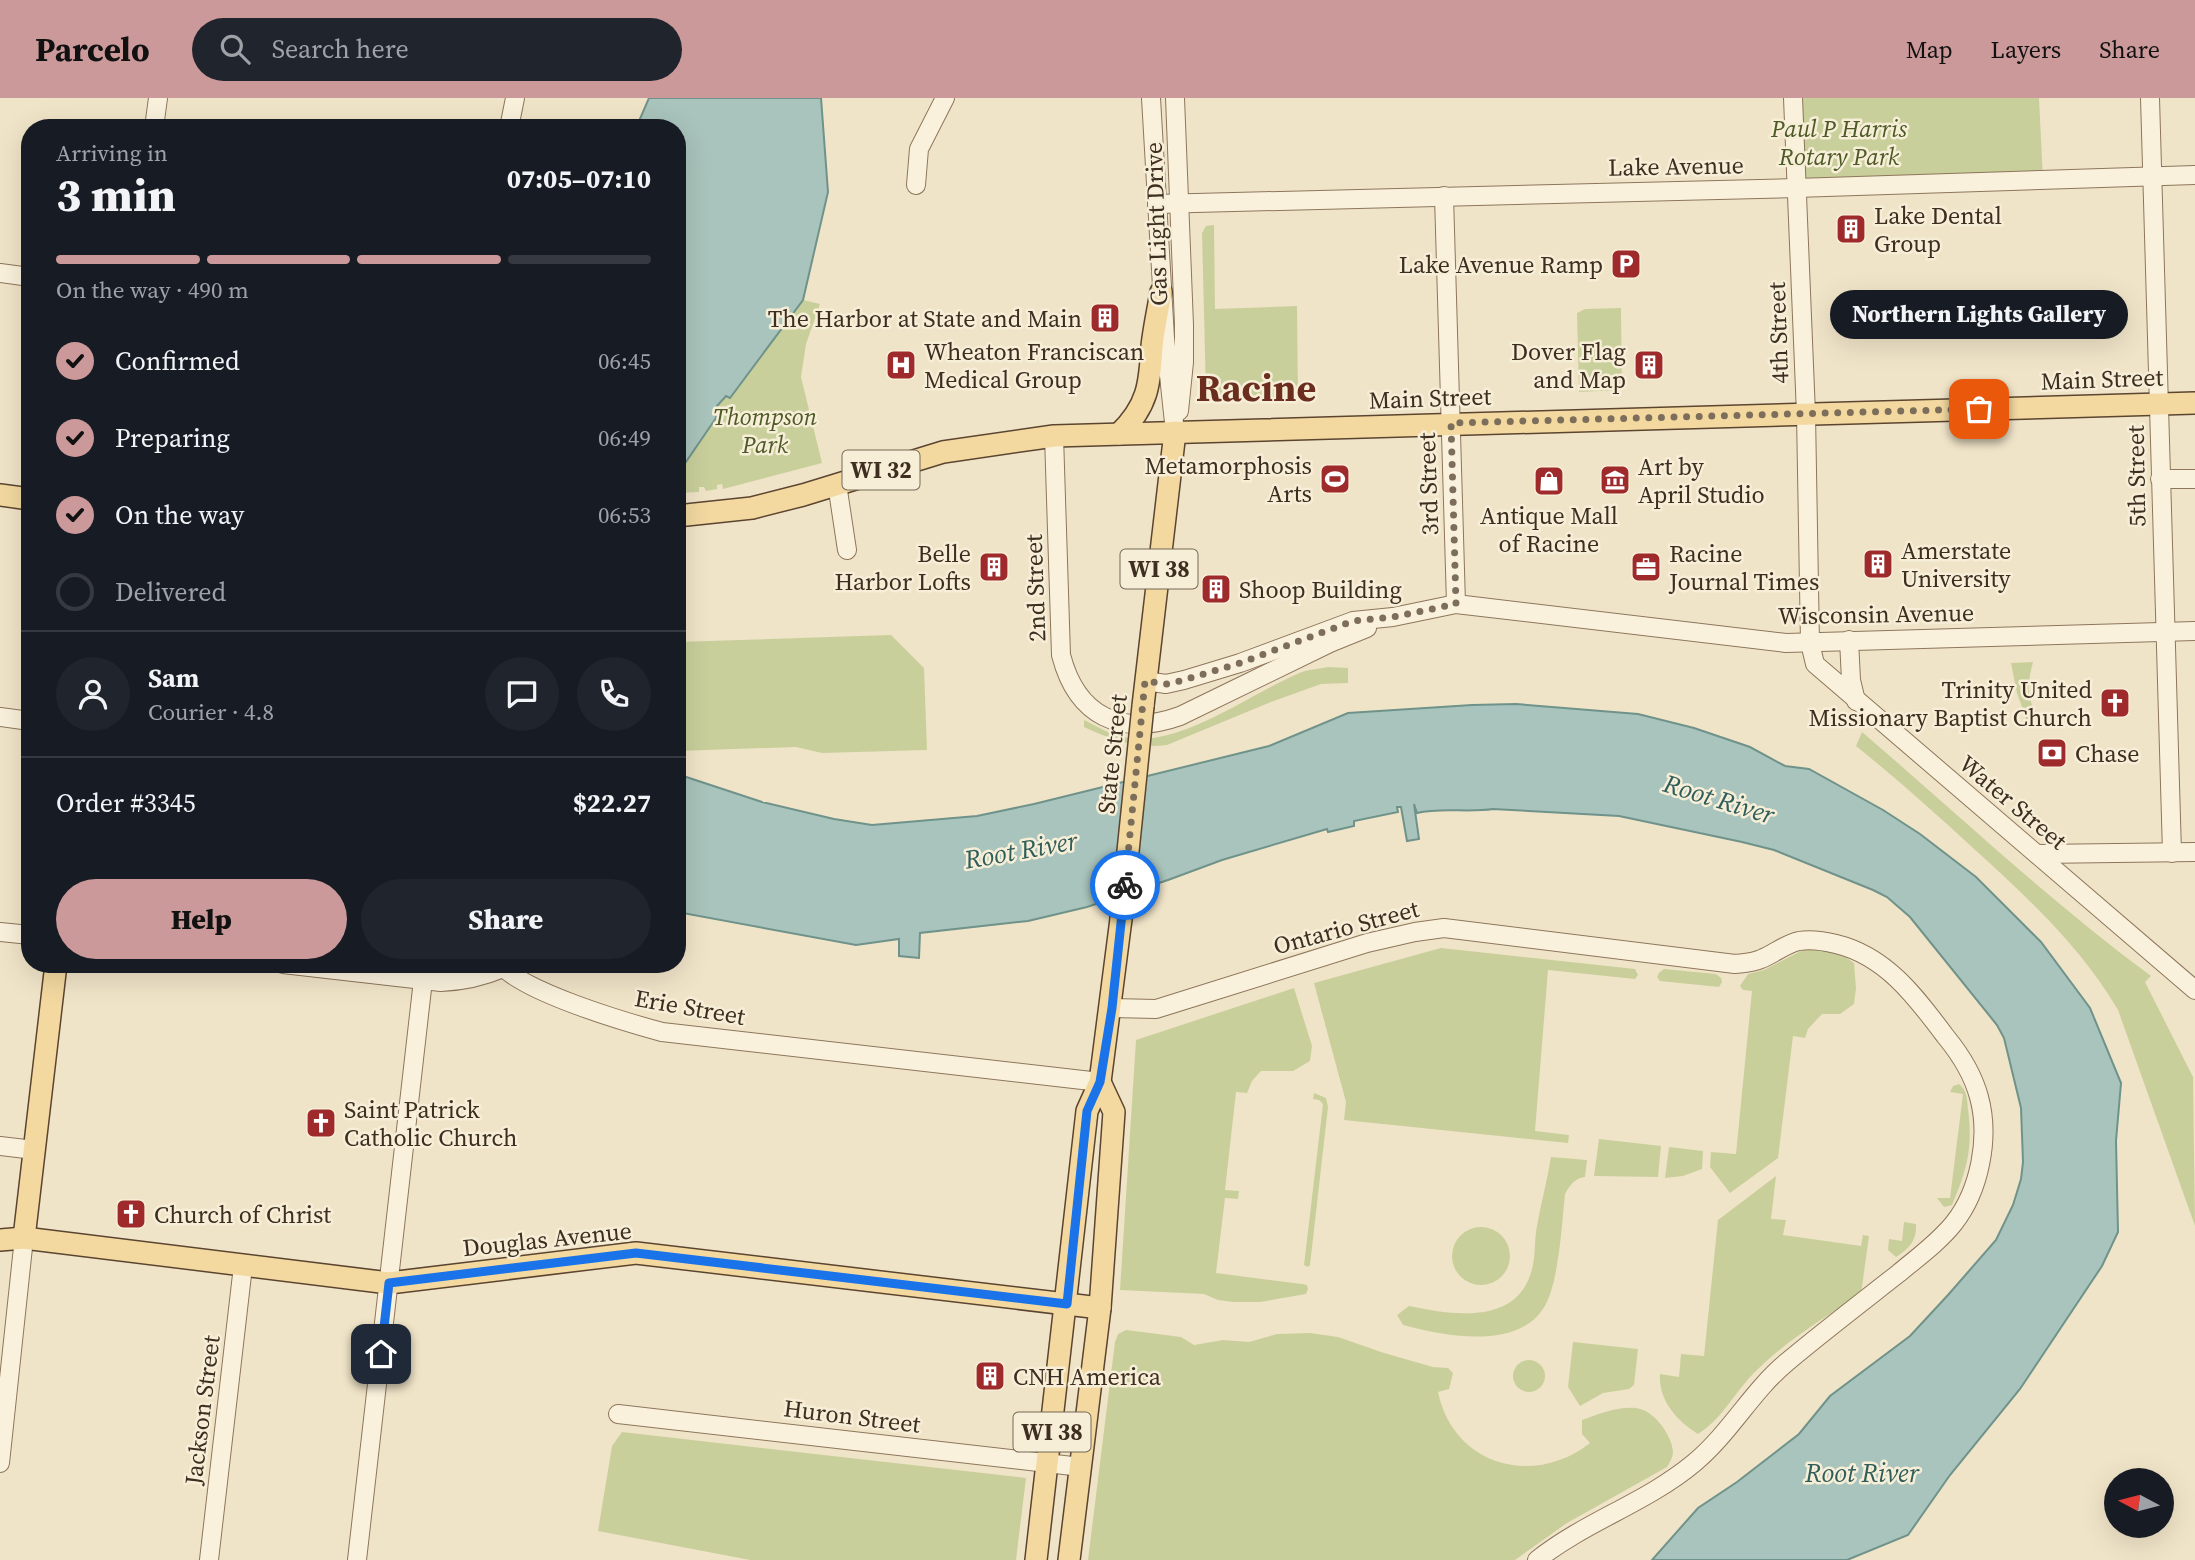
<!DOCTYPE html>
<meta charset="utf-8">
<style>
:root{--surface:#171b24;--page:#20242c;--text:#f1f3f6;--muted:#9ea1a6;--line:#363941;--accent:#cc999b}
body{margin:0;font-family:"Source Serif 4",serif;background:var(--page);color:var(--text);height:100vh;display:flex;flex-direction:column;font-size:26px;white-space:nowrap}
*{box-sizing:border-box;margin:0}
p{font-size:23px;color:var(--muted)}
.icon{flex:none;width:38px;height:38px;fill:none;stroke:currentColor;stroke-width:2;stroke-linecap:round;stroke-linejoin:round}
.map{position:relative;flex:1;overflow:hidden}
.side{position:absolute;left:21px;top:21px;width:665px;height:854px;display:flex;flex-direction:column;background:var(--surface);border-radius:28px;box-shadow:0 7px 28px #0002}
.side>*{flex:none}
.needle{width:46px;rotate:277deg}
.tools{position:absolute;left:2104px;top:1370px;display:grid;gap:14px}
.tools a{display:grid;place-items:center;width:70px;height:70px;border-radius:50%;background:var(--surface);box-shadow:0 7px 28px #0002;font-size:35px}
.pin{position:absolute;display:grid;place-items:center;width:60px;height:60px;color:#fff;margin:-30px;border-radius:14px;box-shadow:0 4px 10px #0006}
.courier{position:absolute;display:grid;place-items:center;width:70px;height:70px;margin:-35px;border:5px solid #1a73e8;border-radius:50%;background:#fff;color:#222;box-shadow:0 2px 9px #0007}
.bubble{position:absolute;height:49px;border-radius:24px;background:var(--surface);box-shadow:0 7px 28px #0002;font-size:23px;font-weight:800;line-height:49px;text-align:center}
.headline em{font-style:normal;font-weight:800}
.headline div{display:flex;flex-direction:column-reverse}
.headline{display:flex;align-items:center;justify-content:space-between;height:119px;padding:0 35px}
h1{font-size:46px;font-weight:800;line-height:52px}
.bar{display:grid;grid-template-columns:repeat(4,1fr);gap:10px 7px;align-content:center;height:84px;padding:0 35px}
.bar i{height:9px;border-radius:5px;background:var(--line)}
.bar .on{background:var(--accent)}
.bar p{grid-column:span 4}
.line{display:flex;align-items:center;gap:18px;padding:0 35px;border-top:2px solid var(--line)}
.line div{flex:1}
.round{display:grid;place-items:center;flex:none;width:74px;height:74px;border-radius:37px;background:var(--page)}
ol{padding:0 35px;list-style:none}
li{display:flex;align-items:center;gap:21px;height:77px}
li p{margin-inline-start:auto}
li .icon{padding:7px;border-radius:50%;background:var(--accent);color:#111;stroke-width:4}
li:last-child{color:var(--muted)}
li i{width:38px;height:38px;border:4px solid var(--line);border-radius:50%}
.action{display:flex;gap:14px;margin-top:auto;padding:14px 35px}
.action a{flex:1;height:80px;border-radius:42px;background:var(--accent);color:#111;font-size:28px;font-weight:800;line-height:80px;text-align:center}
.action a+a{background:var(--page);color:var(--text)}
header{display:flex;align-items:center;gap:42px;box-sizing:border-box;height:98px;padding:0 35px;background:var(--accent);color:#111}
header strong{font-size:33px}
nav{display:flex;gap:38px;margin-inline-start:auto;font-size:24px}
.search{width:490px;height:63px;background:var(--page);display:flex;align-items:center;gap:18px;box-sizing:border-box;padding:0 24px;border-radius:38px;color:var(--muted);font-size:26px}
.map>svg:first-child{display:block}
.green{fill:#c9cf9b}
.water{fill:#a9c4bc;stroke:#6f938a;stroke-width:2}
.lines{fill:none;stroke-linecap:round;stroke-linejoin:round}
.minor-casing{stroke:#8d765c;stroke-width:20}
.major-casing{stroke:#5b4430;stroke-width:24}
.minor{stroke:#faf1dc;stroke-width:18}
.major{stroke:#f3d9a0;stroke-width:21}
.major-bridge-casing{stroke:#5b4430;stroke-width:24;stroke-linecap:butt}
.major-bridge{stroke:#f3d9a0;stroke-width:21}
.done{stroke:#7c6e5b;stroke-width:7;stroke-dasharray:0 12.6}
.route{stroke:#1a73e8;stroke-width:9}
.labels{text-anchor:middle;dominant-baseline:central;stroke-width:5;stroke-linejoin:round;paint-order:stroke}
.shield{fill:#f7eed8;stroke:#756857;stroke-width:2}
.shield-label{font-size:23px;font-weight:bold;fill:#3d2e20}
.park-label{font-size:24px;font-style:italic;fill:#4d5a26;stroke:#f7eed8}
.street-label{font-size:24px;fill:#3d2e20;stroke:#f7eed8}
.poi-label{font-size:24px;fill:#3d2e20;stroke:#f7eed8;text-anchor:start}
.water-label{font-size:26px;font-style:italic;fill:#2f5d5a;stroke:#f7eed8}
.town-label{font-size:38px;font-weight:bold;fill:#6b2e1e;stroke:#f7eed8}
</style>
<header>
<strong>Parcelo</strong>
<div class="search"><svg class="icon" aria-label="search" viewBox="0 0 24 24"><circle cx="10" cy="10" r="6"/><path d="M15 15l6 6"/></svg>Search here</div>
<nav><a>Map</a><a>Layers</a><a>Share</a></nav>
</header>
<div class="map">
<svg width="2195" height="1462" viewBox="0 0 2195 1462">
<rect width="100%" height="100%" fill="#f0e4c8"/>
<g class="green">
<polygon points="1793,0 2039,0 2043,82 1796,90"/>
<polygon points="1214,127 1215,211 1297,208 1298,302 1211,302 1206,295 1202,135 1206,128"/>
<polygon points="803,202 820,206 806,246 801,279 822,365 723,391 722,386 717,387 717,391 706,393 704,389 699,389 699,394 677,395 677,377 716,320 717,308 726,298 730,300"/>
<polygon points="1621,210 1622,292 1579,294 1577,215 1585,211"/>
<polygon points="891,537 924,570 927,652 822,655 796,649 677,653 677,544"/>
<path d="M2033 564C2028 585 2024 601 2040 618L2028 626 2017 595 2011 565Z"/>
<path d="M1328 569 1348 570V585L1321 586 1271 604 1167 647C1136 651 1112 642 1084 629V622C1098 629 1113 638 1129 640 1183 648 1252 594 1302 574 1310 571 1319 571 1328 569Z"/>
<path d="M1862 634C1958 716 2049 803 2151 878L2145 884 2193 979 2195 1128 2118 912C2081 849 2027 799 1973 750 1935 715 1897 681 1856 648Z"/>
<polygon points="1441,850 1635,871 1638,877 1635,881 1548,872 1535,1033 1569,1037 1568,1045 1344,1022 1346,1004 1314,885"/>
<path d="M1803 852C1821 852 1840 853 1854 865L1856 890 1854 906 1840 916H1822L1808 931 1805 940 1793 938 1778 1060 1730 1095 1710 1069 1711 1054 1736 1056 1752 893 1743 892 1740 888 1748 876 1764 872Z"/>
<polygon points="1664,871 1716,876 1721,880 1722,884 1719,889 1660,883 1657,879 1659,875"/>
<polygon points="1294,890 1312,948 1310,963 1293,973 1261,973 1252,983 1247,995 1236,994 1225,1092 1239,1093 1238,1101 1225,1100 1216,1175 1302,1186 1307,1187 1308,1191 1306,1196 1260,1204 1233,1204 1218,1202 1204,1196 1120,1192 1136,942"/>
<path d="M1959 986C1967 992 1967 1001 1968 1011 1973 1050 1967 1072 1952 1107L1944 1109 1937 1100H1950L1963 996 1950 994 1953 988Z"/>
<polygon points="1314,995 1326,1000 1328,1009 1310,1167 1308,1169 1304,1167 1323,1006 1319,1002 1313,1001"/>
<polygon points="1599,1041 1661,1048 1658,1079 1594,1078"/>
<polygon points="1669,1049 1703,1053 1702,1071 1683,1078 1665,1080"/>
<path d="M1551 1059 1587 1062 1585 1079C1575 1080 1570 1087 1565 1096 1562 1124 1559 1188 1543 1211 1516 1252 1443 1238 1403 1227L1397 1217 1409 1208C1452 1217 1518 1228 1532 1171 1536 1157 1534 1142 1537 1128 1541 1105 1547 1083 1551 1059Z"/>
<path d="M1776 1078 1771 1121 1786 1122 1783 1137 1861 1148 1863 1137 1869 1138 1861 1196C1822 1221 1784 1244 1752 1277 1733 1297 1721 1322 1698 1336 1677 1323 1658 1302 1660 1276L1679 1279 1681 1256 1704 1258 1718 1122Z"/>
<path d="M1904 1124 1916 1126C1917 1142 1910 1150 1896 1159L1888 1152 1889 1141 1902 1143Z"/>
<circle cx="1481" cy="1158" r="29"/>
<path d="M1126 1232 1181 1239 1194 1247 1223 1242 1249 1244 1277 1236 1310 1235 1338 1239 1384 1255 1433 1269 1448 1270 1453 1275 1449 1291 1438 1294C1453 1367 1533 1390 1590 1345L1582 1336V1322C1598 1316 1618 1308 1636 1310 1654 1312 1672 1337 1673 1354 1673 1359 1670 1364 1667 1369L1567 1425 1515 1462H1088L1115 1244 1118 1236Z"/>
<polygon points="1573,1244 1638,1251 1634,1287 1629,1291 1603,1295 1580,1308 1568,1289"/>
<circle cx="1529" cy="1278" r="16"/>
<polygon points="622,1334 1026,1380 1016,1462 750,1462 598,1433 612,1348"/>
</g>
<g class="water">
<polygon points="649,0 821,0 828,94 803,202 730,300 726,298 717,308 716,320 677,377 677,30 636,30"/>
<path d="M1516 606 1638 616 1694 630 1750 649 1785 668 1809 671 1883 712 1920 736 1976 779 2041 844 2090 910 2121 985 2116 1043 2118 1134 2102 1168 2020 1291 1950 1377 1908 1437 1847 1462H1652L1698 1410 1737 1384 1799 1336 1830 1298 1910 1238 1948 1197 1996 1142 2013 1107 2021 1081 2023 1064 2021 1010 2004 940 1997 927 1910 819 1887 799 1873 792 1774 752 1742 744 1619 718 1493 711C1467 715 1442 709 1417 715L1414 706 1419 741 1407 743 1401 709H1397L1398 714 1354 723V728L1328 734 1327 731 1222 762 1168 782 1087 809 1028 823 920 835 919 860 899 858V841L856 847 677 814V676L762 704 834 721 872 727 977 718 1034 706 1269 648 1348 615 1472 607Z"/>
</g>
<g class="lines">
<g class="minor-casing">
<g id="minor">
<polyline points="1151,0 1165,240 1175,334"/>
<polyline points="1175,0 1184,227 1184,264 1179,313"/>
<polyline points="1793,0 1806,316 1810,545 1815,566 2195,892"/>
<polyline points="2150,0 2172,755"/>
<polyline points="154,30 158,0"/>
<polyline points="509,30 515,0"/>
<polyline points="916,87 919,51 945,0"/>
<polyline points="1444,98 1456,506"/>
<polyline points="1157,106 1796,90 2195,77"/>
<polyline points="0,175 30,179"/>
<path d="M1054 338 1061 557C1077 619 1121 639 1180 618L1330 545 1367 530"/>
<polyline points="2160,381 2195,381"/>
<polyline points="837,386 847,452"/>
<polyline points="1849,542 1851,582 1856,603"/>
<polyline points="1145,583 1166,586 1184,582 1240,565 1353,523 1393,519 1456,506 1786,545 2195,533"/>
<polyline points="0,619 30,623"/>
<polyline points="2037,756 2195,754"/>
<polyline points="0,834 30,837"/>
<path d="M283 866 441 884C464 883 482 879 503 870"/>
<path d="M500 866C523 894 625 924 662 934L1100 984"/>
<path d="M1112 910 1156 911 1367 845 1415 834 1444 830 1735 866C1743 865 1753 865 1761 861 1774 856 1785 846 1799 843 1811 841 1824 843 1836 846 1886 858 1916 899 1946 939 1960 956 1973 977 1979 999 1990 1039 1980 1092 1954 1125 1939 1144 1918 1159 1899 1175 1862 1204 1824 1233 1787 1264 1752 1293 1730 1335 1694 1365 1646 1405 1586 1423 1537 1462"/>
<polyline points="0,1048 34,1052"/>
<polyline points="618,1316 1081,1369"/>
<polyline points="0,1365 24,1140"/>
<polyline points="209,1462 243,1168"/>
<polyline points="357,1462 423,882"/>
</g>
</g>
<g class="major-casing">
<g id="major">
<path d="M1119 336C1148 308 1150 286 1152 248 1154 230 1158 212 1161 194"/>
<polyline points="0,397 30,401"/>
<polyline points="677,418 752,410 803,397 943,354 1054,338 2195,305"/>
<polyline points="1143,608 1175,334"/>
<polyline points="24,1140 56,866"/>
<polyline points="0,1142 24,1140 389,1185 636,1155 1100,1210"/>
<polyline points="1036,1462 1087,1013 1100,984 1121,821"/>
<polyline points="1069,1462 1100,1210 1114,1014 1100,984"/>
</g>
</g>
<use href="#minor" class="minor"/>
<use href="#major" class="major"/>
<g class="major-bridge-casing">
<polyline id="major-bridge" points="1121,821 1143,608"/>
</g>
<use href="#major-bridge" class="major-bridge"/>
</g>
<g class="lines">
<polyline class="done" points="1125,787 1145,583 1167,586 1184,582 1240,565 1353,523 1393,519 1456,506 1451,325 1979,311"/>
<polyline class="route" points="381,1256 389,1185 636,1155 1067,1206 1087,1013 1100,984 1112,910 1125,787"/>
</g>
<defs>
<g id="building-square" transform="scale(1.575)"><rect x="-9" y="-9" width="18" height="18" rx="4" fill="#9e2a2b" stroke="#f7eed8"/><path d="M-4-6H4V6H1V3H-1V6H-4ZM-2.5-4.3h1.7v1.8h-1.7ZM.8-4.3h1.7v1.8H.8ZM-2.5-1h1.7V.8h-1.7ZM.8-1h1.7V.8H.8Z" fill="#fff"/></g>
<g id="parking-square" transform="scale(1.575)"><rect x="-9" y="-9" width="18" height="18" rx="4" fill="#9e2a2b" stroke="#f7eed8"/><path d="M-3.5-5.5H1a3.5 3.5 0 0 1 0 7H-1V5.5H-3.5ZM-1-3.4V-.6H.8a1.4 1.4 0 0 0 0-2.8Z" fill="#fff"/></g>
<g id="hospital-square" transform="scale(1.575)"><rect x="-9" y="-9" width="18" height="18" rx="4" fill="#9e2a2b" stroke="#f7eed8"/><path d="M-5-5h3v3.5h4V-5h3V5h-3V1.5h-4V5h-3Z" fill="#fff"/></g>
<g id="stadium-square" transform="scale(1.575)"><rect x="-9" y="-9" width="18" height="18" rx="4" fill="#9e2a2b" stroke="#f7eed8"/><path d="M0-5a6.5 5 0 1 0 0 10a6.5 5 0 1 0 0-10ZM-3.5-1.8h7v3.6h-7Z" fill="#fff"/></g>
<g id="museum-square" transform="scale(1.575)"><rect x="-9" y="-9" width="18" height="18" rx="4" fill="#9e2a2b" stroke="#f7eed8"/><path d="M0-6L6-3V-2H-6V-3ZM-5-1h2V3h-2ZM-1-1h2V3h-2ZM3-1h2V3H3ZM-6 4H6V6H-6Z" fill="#fff"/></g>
<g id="shop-square" transform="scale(1.575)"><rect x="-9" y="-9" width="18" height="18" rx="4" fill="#9e2a2b" stroke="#f7eed8"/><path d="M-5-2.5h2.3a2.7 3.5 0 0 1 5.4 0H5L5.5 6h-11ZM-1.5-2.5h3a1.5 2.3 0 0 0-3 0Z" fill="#fff"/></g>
<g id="office-square" transform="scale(1.575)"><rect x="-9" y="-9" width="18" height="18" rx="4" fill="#9e2a2b" stroke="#f7eed8"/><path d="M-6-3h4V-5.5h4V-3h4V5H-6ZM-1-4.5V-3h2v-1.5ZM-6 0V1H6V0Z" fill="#fff"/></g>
<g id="church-square" transform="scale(1.575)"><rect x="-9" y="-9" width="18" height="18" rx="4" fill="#9e2a2b" stroke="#f7eed8"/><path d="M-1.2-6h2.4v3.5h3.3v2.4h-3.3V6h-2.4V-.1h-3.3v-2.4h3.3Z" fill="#fff"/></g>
<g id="bank-square" transform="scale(1.575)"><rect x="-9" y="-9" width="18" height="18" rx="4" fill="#9e2a2b" stroke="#f7eed8"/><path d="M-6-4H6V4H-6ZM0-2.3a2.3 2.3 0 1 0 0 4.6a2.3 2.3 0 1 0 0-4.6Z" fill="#fff"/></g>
</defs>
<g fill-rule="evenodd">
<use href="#building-square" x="1851" y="131"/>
<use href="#parking-square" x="1626" y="166"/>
<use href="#building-square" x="1105" y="220"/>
<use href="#hospital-square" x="901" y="267"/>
<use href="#building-square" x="1649" y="267"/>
<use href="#stadium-square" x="1335" y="381"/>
<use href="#museum-square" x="1615" y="382"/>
<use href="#shop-square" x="1549" y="383"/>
<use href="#building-square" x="1878" y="466"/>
<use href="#building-square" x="994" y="469"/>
<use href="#office-square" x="1646" y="469"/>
<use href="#building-square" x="1216" y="491"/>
<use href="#church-square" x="2115" y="605"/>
<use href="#bank-square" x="2052" y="655"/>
<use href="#church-square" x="321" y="1025"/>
<use href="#church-square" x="131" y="1116"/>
<use href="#building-square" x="990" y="1278"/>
</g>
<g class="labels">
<g class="shield">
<rect x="842.5" y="352.5" width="77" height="39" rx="5"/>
<rect x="1120.5" y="451.5" width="77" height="39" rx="5"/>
<rect x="1013.5" y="1314.5" width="77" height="39" rx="5"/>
</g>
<g class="shield-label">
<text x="881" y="372">WI 32</text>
<text x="1159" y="471">WI 38</text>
<text x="1052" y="1334">WI 38</text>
</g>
<g class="park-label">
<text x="1839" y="30">Paul P Harris<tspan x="1839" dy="28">Rotary Park</tspan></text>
<text x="765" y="318">Thompson<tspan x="765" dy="28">Park</tspan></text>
</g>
<g class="street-label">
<text transform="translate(1676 68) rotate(-1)">Lake Avenue</text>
<text transform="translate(1156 126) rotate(-92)">Gas Light Drive</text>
<text transform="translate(1778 235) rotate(-92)">4th Street</text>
<text transform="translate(2102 281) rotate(-2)">Main Street</text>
<text transform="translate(1430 300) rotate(-2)">Main Street</text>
<text transform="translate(2136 378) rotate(-91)">5th Street</text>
<text transform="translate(1428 386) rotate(-92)">3rd Street</text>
<text transform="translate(1035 490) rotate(-92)">2nd Street</text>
<text transform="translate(1876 516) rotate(-1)">Wisconsin Avenue</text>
<text transform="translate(1112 656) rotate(-84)">State Street</text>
<text transform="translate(2013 704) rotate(40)">Water Street</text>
<text transform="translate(1346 829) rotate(-15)">Ontario Street</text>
<text transform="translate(690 909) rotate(10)">Erie Street</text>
<text transform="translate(547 1141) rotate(-6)">Douglas Avenue</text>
<text transform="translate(202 1312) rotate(-83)">Jackson Street</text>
<text transform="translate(852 1318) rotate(7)">Huron Street</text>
</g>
<g class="poi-label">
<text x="1874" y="117">Lake Dental<tspan x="1874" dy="28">Group</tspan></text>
<text x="1603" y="166" text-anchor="end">Lake Avenue Ramp</text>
<text x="1082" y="220" text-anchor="end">The Harbor at State and Main</text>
<text x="924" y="253">Wheaton Franciscan<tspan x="924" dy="28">Medical Group</tspan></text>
<text x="1626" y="253" text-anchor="end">Dover Flag<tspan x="1626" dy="28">and Map</tspan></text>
<text x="1312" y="367" text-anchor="end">Metamorphosis<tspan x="1312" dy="28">Arts</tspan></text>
<text x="1638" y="368">Art by<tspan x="1638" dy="28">April Studio</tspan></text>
<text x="1549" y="417" text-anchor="middle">Antique Mall<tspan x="1549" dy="28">of Racine</tspan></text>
<text x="1901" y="452">Amerstate<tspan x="1901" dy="28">University</tspan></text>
<text x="971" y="455" text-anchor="end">Belle<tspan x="971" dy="28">Harbor Lofts</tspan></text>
<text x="1669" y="455">Racine<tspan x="1669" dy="28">Journal Times</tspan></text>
<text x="1239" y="491">Shoop Building</text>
<text x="2092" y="591" text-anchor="end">Trinity United<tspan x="2092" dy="28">Missionary Baptist Church</tspan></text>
<text x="2075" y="655">Chase</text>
<text x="344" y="1011">Saint Patrick<tspan x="344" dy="28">Catholic Church</tspan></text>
<text x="154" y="1116">Church of Christ</text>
<text x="1013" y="1278">CNH America</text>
</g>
<g class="water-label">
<text transform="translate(1719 701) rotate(17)">Root River</text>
<text transform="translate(1021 752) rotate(-10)">Root River</text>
<text x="1862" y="1375">Root River</text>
</g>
<g class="town-label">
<text x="1256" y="290">Racine</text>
</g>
</g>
</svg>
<div class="tools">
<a><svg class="needle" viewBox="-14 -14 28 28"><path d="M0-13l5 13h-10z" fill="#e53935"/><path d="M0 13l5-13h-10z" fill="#9ea1a6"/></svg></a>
</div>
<div class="pin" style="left:1979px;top:311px;background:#ea580c"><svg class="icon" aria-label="bag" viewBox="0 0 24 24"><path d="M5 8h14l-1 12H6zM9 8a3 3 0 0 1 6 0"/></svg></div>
<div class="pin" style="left:381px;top:1256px;background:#1f2937"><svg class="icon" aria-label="home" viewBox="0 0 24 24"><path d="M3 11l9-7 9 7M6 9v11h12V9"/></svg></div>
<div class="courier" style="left:1125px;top:787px"><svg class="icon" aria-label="bike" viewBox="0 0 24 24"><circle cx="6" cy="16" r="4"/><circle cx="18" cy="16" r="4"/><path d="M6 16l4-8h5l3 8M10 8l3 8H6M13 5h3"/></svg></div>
<div class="bubble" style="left:1830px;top:192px;width:298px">Northern Lights Gallery</div>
<section class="side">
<div class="headline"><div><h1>3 min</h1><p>Arriving in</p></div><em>07:05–07:10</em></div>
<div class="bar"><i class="on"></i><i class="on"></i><i class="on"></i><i></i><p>On the way · 490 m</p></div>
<ol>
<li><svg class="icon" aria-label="check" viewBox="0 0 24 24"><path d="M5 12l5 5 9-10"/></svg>Confirmed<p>06:45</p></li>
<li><svg class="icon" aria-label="check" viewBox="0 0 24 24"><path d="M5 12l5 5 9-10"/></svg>Preparing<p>06:49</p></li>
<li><svg class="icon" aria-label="check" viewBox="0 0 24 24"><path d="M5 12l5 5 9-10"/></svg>On the way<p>06:53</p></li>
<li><i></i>Delivered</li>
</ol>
<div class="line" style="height:126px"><a class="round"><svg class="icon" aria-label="person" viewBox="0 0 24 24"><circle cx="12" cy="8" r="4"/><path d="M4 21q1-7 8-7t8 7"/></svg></a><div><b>Sam</b><p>Courier · 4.8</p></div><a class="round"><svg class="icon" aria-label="chat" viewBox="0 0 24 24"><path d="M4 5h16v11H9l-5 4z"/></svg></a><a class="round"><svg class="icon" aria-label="phone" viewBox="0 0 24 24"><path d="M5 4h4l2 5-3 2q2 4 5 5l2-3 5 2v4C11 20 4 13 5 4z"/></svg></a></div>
<div class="line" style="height:91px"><div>Order #3345</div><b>$22.27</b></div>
<div class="action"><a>Help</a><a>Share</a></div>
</section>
</div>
